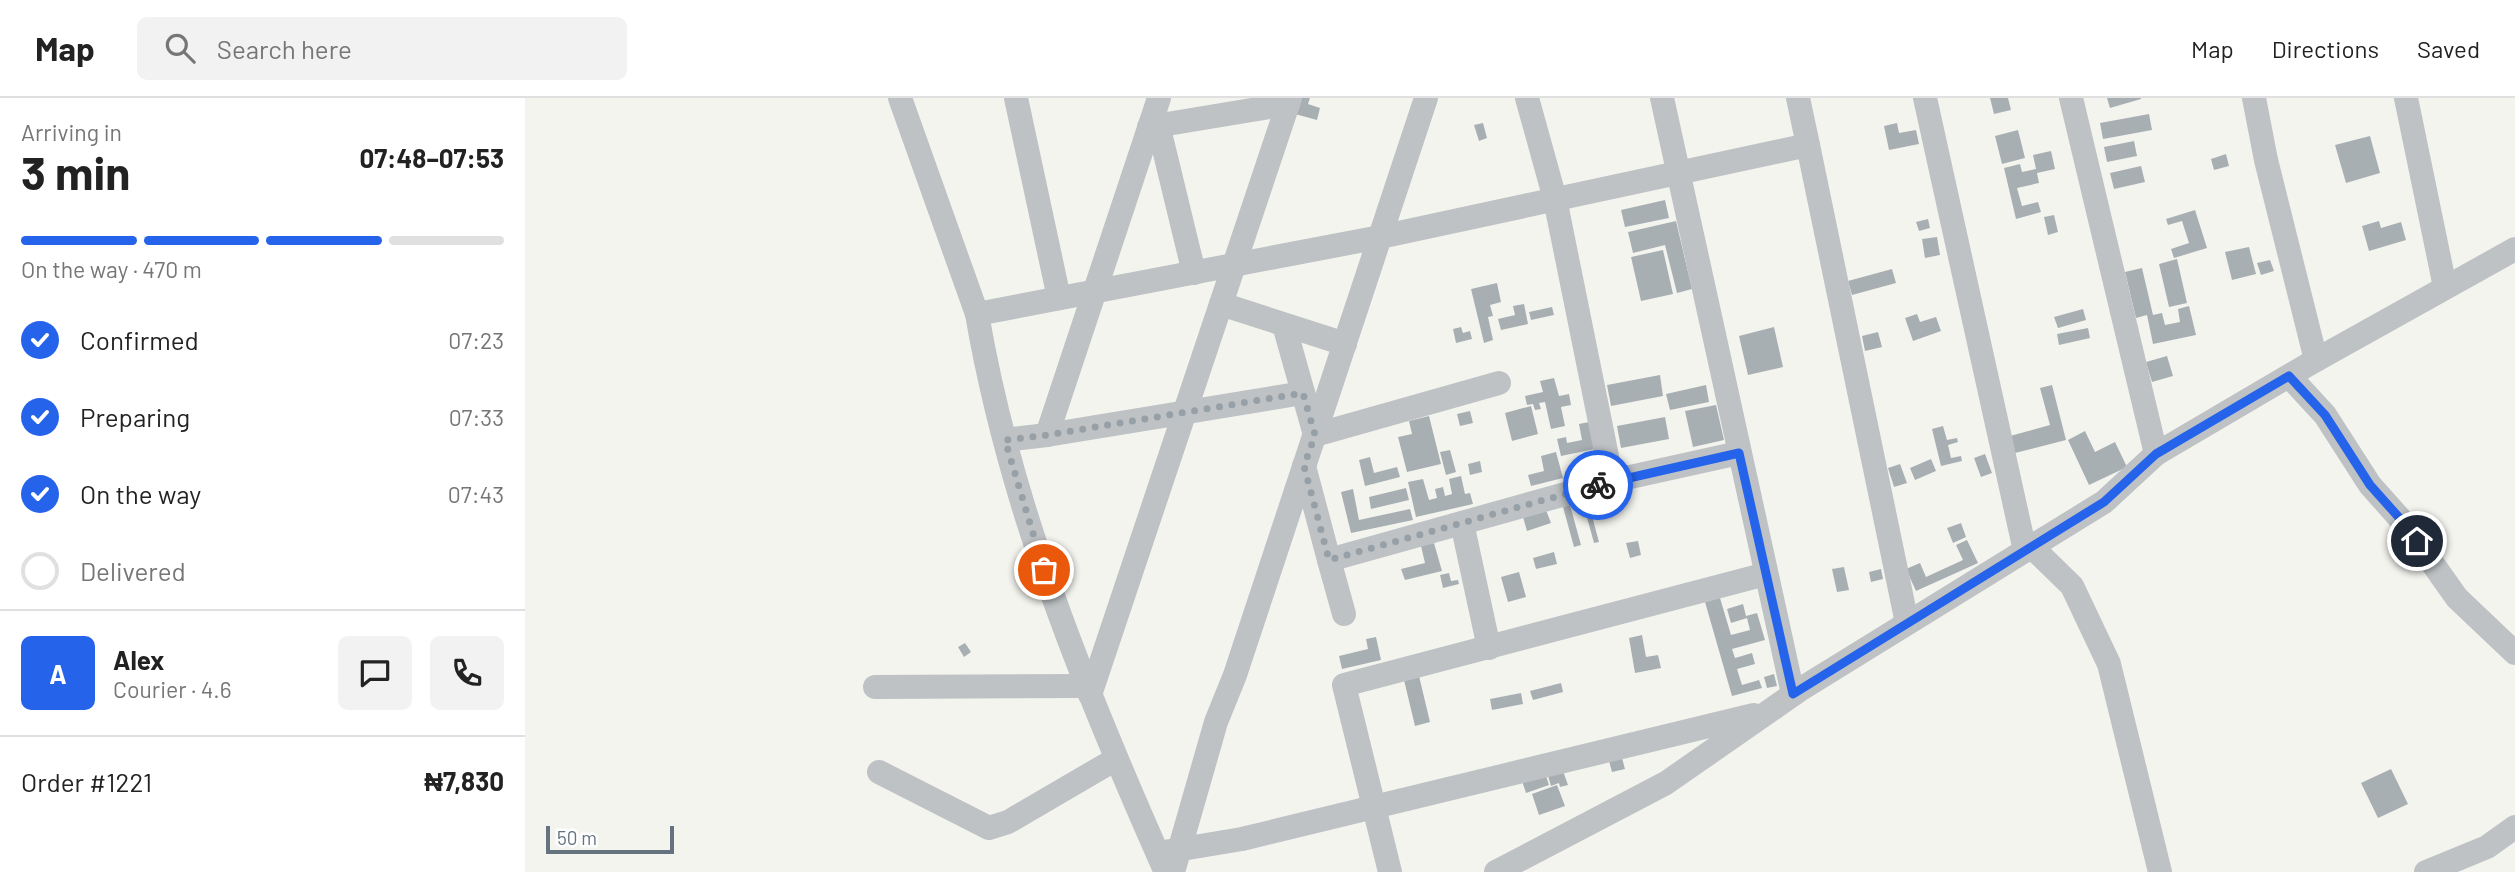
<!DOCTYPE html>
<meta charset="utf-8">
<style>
:root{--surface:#fff;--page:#f2f2f2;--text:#222;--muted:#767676;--line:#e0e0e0;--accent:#2563eb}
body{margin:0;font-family:Barlow,sans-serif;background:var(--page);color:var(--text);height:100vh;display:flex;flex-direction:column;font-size:26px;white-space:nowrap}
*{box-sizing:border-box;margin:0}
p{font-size:23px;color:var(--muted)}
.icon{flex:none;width:38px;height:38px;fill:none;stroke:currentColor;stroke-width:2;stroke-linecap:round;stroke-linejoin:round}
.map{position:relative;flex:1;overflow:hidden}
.side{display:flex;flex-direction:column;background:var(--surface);width:525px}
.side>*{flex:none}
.scale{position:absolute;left:21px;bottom:18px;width:128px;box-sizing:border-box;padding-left:7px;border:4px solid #64737f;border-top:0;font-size:19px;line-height:24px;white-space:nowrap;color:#64737f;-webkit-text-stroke:5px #fff;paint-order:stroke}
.pin{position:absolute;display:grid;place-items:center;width:60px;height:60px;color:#fff;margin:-30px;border:4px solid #fff;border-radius:50%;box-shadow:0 2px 7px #0007}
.courier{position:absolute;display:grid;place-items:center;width:70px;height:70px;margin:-35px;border:5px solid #2563eb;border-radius:50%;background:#fff;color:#222;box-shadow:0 2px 9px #0007}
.headline em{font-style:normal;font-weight:700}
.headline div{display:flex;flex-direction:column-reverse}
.headline{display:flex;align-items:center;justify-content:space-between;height:119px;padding:0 21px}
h1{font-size:46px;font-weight:700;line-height:52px}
.bar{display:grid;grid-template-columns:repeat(4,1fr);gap:10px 7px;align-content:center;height:84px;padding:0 21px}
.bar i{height:9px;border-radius:5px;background:var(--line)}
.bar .selected{background:var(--accent)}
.bar p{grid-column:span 4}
.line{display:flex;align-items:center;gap:18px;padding:0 21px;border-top:2px solid var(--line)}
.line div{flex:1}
.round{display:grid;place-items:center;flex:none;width:74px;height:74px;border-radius:10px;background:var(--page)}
ol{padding:0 21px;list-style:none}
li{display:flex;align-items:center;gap:21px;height:77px}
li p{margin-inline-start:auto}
li .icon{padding:7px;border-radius:50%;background:var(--accent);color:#fff;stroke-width:4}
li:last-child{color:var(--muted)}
li i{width:38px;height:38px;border:4px solid var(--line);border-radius:50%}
header{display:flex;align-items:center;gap:42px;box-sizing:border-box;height:98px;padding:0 35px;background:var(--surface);border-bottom:2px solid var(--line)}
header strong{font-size:33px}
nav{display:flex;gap:38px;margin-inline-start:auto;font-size:24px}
.search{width:490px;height:63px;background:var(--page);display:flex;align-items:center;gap:18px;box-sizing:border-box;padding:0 24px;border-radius:10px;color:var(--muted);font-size:26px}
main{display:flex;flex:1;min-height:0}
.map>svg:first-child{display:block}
.building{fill:#a8afb3}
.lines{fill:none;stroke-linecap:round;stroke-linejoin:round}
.minor{stroke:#bec2c5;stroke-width:24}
.done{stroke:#96a0a6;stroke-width:7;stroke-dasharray:0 12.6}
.route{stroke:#2563eb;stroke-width:9}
</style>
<header>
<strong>Map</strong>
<div class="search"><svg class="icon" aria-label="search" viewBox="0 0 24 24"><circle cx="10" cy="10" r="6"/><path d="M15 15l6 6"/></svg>Search here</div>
<nav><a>Map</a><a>Directions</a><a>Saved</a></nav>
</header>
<main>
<section class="side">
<div class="headline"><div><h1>3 min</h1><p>Arriving in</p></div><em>07:48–07:53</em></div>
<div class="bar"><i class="selected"></i><i class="selected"></i><i class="selected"></i><i></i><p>On the way · 470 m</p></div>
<ol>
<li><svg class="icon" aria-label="check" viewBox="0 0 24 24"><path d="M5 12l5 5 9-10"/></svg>Confirmed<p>07:23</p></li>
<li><svg class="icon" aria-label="check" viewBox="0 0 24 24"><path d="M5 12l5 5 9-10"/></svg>Preparing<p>07:33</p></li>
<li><svg class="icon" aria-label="check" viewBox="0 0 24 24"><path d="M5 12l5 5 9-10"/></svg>On the way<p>07:43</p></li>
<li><i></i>Delivered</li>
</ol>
<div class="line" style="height:126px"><b class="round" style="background:var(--accent);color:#fff">A</b><div><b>Alex</b><p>Courier · 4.6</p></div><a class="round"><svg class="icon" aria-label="chat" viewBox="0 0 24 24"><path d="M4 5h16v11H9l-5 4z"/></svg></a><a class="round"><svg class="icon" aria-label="phone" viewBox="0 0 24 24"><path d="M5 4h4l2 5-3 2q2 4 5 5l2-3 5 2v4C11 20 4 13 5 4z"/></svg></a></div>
<div class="line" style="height:91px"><div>Order #1221</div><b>₦7,830</b></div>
</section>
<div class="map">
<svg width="1990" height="774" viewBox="0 0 1990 774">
<rect width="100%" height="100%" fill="#f4f4ef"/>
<g class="building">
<polygon points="774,0 785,0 783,6 795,10 792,22 770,16"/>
<polygon points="1465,0 1483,0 1486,12 1469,16"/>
<polygon points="1582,0 1616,0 1616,1 1585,10"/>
<polygon points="1624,16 1627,32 1578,41 1575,25"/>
<polygon points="958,25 962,40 954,43 949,27"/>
<polygon points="1372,25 1374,35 1391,32 1394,46 1364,52 1359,28"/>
<polygon points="1493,32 1500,60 1477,66 1470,38"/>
<polygon points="1845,38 1855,75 1821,85 1810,47"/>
<polygon points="1609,43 1612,58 1582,64 1579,49"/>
<polygon points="1526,53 1530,71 1512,75 1514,85 1492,90 1497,108 1513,104 1516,114 1491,121 1479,70 1495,66 1497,74 1511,71 1508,57"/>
<polygon points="1701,56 1704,68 1689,72 1686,61"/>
<polygon points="1616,68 1620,84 1589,91 1585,75"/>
<polygon points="1140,102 1144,120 1100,129 1096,112"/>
<polygon points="1670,112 1682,150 1649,160 1646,151 1664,145 1657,123 1643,127 1641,121"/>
<polygon points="1529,117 1533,134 1523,137 1519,119"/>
<polygon points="1403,121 1405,130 1394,133 1391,124"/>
<polygon points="1151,123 1167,191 1152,195 1140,147 1108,155 1103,134"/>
<polygon points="1854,123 1856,130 1876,124 1881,142 1844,153 1837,128"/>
<polygon points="1412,139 1415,157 1400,160 1397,141"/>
<polygon points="1724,149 1731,176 1707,182 1700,154"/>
<polygon points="1138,152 1148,196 1116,203 1106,159"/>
<polygon points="1652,161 1662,205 1644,209 1634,166"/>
<polygon points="1745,162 1749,173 1736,177 1732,165"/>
<polygon points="1617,170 1628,217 1637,215 1640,227 1655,224 1653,211 1664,208 1671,237 1628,246 1622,217 1611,220 1600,174"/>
<polygon points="1367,171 1371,185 1327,197 1323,183"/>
<polygon points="972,185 976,204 965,207 968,218 963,219 968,242 959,245 946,191"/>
<polygon points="999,206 1003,226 976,232 973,221 990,217 988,208"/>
<polygon points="1027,209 1029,217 1006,222 1004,214"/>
<polygon points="1558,211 1561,222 1533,230 1529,219"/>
<polygon points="1392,216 1395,224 1411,219 1416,233 1388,243 1380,220"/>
<polygon points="936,229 938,235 945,233 947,241 931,245 928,231"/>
<polygon points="1249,229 1258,269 1223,277 1214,238"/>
<polygon points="1563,230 1565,240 1534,247 1532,236"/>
<polygon points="1353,234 1357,249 1340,253 1337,238"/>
<polygon points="1642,258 1648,278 1627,284 1621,264"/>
<polygon points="1135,277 1138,298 1086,308 1082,287"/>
<polygon points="1029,280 1034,298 1044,296 1046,307 1036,309 1040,328 1026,331 1020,304 1014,305 1016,311 1010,312 1008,306 1002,307 1000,298 1018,294 1015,283"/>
<polygon points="1181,287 1184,304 1145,312 1141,296"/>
<polygon points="1527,287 1541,342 1490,355 1485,338 1525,327 1515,290"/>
<polygon points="1191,307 1199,342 1168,349 1160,313"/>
<polygon points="1006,308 1013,336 987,343 980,315"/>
<polygon points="945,313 948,325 935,328 932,316"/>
<polygon points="904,318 916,366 882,374 873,339 887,336 884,323"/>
<polygon points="1140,319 1144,341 1096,350 1092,328"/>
<polygon points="1064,324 1070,351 1036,358 1032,341 1041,339 1042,345 1057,342 1054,326"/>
<polygon points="1418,328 1422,342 1432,340 1433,344 1423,347 1426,360 1436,358 1437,363 1416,368 1407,331"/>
<polygon points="1560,333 1570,354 1590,344 1602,369 1564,387 1543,342"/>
<polygon points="925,352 931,374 921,377 915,354"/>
<polygon points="1031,354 1038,380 1006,388 1003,377 1019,373 1016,358"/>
<polygon points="1460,356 1467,375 1456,379 1449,360"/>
<polygon points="845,359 849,375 872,369 875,379 840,388 834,362"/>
<polygon points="1406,361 1411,373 1390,382 1385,370"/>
<polygon points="955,363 957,374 945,377 943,366"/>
<polygon points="1375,366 1382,385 1369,389 1363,370"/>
<polygon points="936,378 940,396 945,395 948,406 891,419 883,384 898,381 904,402 912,400 910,391 918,389 920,398 927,396 924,381"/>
<polygon points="881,390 884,402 846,411 844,399"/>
<polygon points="828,391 834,422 885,411 888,422 826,435 816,394"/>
<polygon points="1063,403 1074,444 1069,445 1058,405"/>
<polygon points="1045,407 1056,447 1049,449 1038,409"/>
<polygon points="1021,412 1026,425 1002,433 998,419"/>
<polygon points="1436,425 1441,439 1428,445 1422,430"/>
<polygon points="1442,442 1453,465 1391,493 1381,471 1395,465 1401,479 1438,462 1431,447"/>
<polygon points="1113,443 1116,457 1105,460 1101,445"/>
<polygon points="909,445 917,473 880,482 876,471 900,465 896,448"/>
<polygon points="1029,454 1032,466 1011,471 1008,460"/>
<polygon points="1319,469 1324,492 1312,494 1307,471"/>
<polygon points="1356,471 1358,481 1346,484 1344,474"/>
<polygon points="994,474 1001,499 983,504 976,479"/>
<polygon points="924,475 926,483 933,482 934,486 918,490 915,477"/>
<polygon points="1195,500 1206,537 1225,532 1222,520 1206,525 1202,511 1218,506 1221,518 1232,515 1240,542 1207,551 1210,560 1227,555 1230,566 1212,571 1217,587 1234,582 1237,590 1207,598 1180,504"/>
<polygon points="1117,537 1121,559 1133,557 1136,570 1110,575 1104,540"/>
<polygon points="851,539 856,562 817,571 814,558 843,551 841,541"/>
<polygon points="440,545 446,554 439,559 433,549"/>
<polygon points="1249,576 1252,588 1242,590 1239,579"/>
<polygon points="894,578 905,624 890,628 879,582"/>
<polygon points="1036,585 1038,594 1008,602 1005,593"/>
<polygon points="996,595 998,606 967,612 965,601"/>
<polygon points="1096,656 1100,671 1087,674 1083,659"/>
<polygon points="1866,671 1883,706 1853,720 1836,685"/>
<polygon points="1038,673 1043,687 1035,689 1034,685 1026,688 1023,678"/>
<polygon points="1020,675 1024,687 1001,695 997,683"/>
<polygon points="1032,687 1040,708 1014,717 1007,696"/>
</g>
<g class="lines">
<g class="minor">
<polyline points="375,0 452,216 855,139 1283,47 1382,525"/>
<polyline points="491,0 534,200"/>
<polyline points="1002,0 1030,101 1087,383 1214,355"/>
<polyline points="1137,0 1268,596"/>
<polyline points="1273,0 1283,47"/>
<polyline points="1400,0 1500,453"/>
<polyline points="1546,0 1631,356 1791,262 1990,151"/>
<polyline points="1729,0 1741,62 1791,262"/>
<polyline points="1881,0 1920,189"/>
<polyline points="630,14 669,175"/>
<polyline points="624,29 763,6"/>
<polyline points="696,206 820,246"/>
<path d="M452 216C485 409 560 592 639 770"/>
<polyline points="759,227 790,337 974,285"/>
<polyline points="1764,278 1800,317 1845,387 1878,424 1932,500 1990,555"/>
<polyline points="522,337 634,0"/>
<polyline points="480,342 522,337 778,295"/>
<polyline points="779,368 804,462 1087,383"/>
<polyline points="937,425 964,550"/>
<polyline points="1507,449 1547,488 1584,566 1635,774"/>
<polyline points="804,462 819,516"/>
<polyline points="350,589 562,588"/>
<polyline points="565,597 765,0"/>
<polyline points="354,674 464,730 483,724 591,661"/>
<polyline points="633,755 717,741 1229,617"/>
<polyline points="648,774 691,624 710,577 901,0"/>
<polyline points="865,774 819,587 1241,476"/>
<polyline points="971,774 1141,685 1276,591 1579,404 1631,356"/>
<polyline points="1901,774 1962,749 1990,729"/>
</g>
</g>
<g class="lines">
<polyline class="done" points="519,472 480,342 522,337 778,295 790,337 779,368 804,462 1073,387"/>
<polyline class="route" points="1073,387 1214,355 1268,596 1579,404 1631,356 1764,278 1800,317 1845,387 1878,424 1892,443"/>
</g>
</svg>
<div class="scale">50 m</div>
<div class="pin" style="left:519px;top:472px;background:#ea580c"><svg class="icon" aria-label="bag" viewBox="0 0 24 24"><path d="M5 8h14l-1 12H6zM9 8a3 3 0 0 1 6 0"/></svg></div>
<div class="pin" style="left:1892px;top:443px;background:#1f2937"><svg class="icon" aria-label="home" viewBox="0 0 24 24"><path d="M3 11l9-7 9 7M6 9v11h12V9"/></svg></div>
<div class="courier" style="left:1073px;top:387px"><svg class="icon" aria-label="bike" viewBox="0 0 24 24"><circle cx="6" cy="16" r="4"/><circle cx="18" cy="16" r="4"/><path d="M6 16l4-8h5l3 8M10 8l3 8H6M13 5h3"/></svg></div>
</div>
</main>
